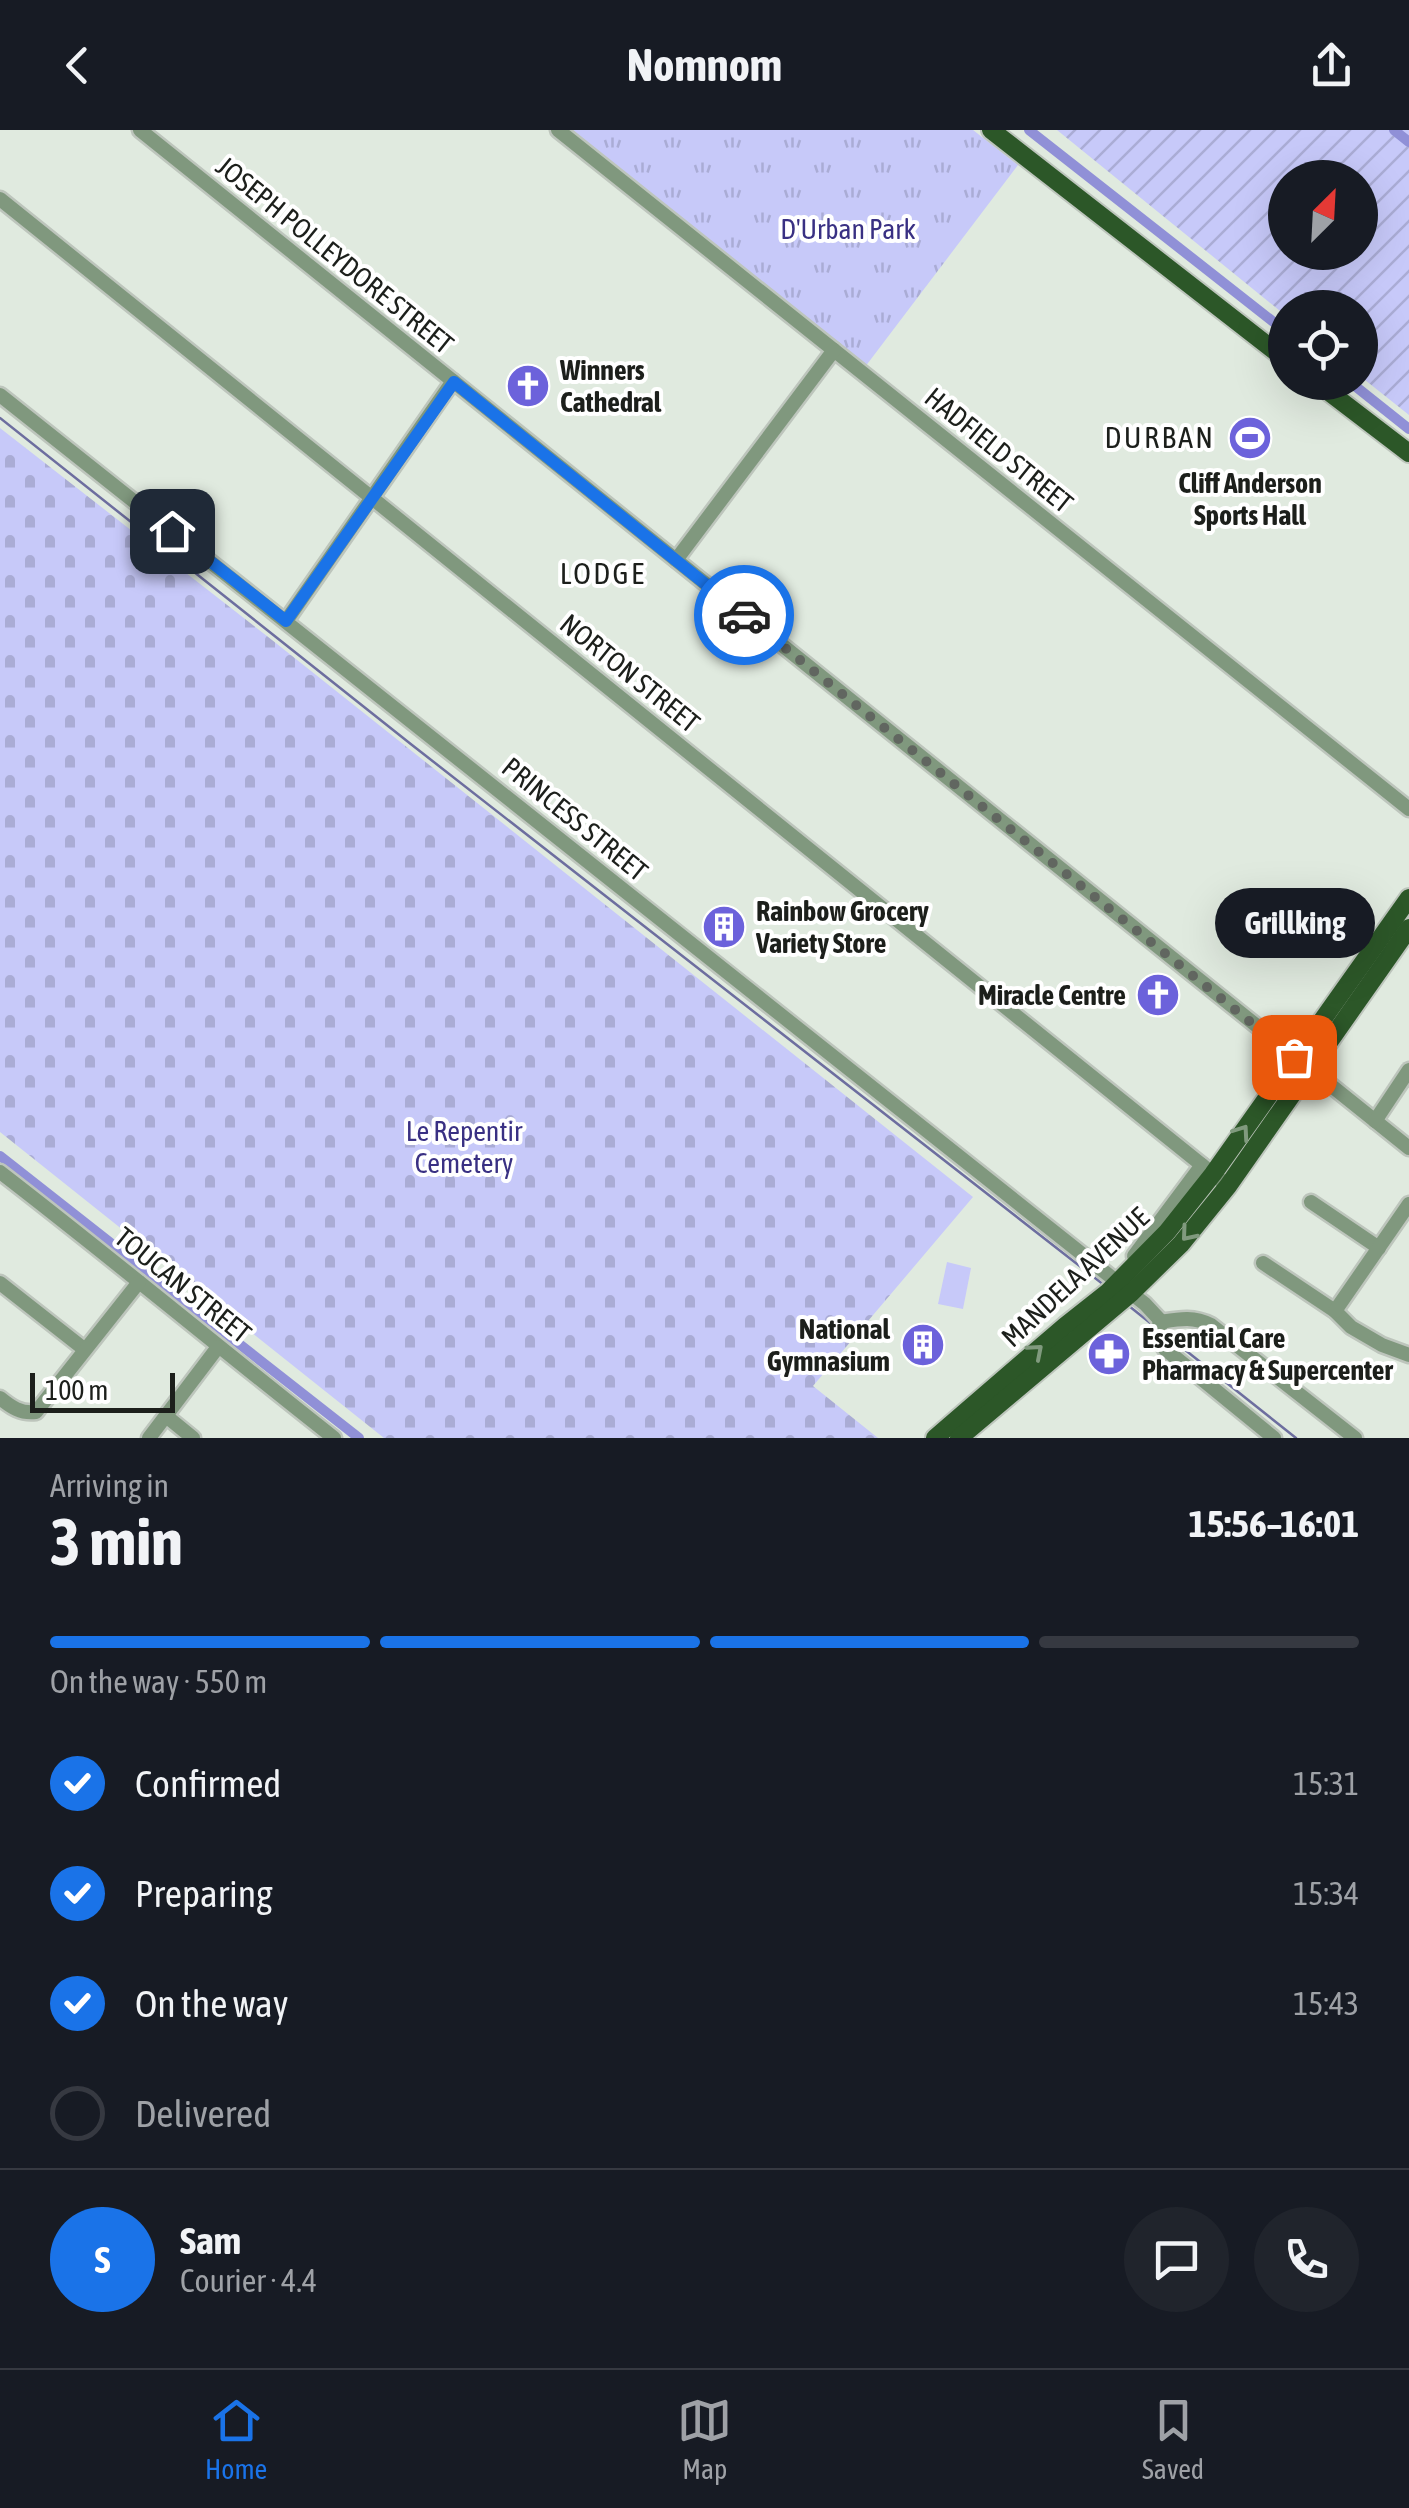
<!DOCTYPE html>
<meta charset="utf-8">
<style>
:root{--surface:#171b24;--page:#20242c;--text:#f1f3f6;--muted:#9ea1a6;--line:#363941;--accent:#1a73e8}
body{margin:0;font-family:"Asap Condensed",sans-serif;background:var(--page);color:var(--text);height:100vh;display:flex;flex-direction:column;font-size:38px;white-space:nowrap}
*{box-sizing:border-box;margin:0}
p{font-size:32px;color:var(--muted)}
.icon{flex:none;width:55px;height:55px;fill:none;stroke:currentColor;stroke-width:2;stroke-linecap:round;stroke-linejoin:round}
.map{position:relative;height:1308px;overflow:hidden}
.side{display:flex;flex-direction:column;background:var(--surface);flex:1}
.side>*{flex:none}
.needle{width:65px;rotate:24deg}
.tools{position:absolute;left:1268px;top:30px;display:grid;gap:20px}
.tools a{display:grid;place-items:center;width:110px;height:110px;border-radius:50%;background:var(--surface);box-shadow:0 10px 40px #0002;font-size:50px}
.scale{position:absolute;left:30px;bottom:25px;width:145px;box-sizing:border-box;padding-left:10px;border:5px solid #1c1f1b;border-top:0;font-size:28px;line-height:35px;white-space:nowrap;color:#1c1f1b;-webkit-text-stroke:8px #fff;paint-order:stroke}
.pin{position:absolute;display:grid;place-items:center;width:85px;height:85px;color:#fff;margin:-42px;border-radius:20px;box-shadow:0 5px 15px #0006}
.courier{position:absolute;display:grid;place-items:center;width:100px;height:100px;margin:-50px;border:8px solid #1a73e8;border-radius:50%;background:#fff;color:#222;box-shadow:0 2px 12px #0007}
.bubble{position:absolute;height:70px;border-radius:35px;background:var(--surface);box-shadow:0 10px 40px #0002;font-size:32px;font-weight:700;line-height:70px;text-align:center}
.overview em{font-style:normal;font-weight:700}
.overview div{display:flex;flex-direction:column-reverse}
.overview{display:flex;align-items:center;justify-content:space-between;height:170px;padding:0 50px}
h1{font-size:65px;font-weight:700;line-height:75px}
.bar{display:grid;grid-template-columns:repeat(4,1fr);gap:15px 10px;align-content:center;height:120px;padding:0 50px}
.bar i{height:12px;border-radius:8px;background:var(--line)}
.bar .active{background:var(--accent)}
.bar p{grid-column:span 4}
.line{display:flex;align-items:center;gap:25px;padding:0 50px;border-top:2px solid var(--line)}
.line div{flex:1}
.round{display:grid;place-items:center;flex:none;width:105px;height:105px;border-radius:52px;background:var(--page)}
ol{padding:0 50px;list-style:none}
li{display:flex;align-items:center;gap:30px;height:110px}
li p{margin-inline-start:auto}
li .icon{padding:10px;border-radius:50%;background:var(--accent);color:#fff;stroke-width:4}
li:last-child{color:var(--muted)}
li i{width:55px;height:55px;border:5px solid var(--line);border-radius:50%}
header{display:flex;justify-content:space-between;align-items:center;height:130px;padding:0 50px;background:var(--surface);font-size:45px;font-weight:700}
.tab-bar{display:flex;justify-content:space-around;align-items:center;height:140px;border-top:2px solid var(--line);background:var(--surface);font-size:28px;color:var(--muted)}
.tab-bar a{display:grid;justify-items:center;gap:5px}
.tab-bar .active{color:var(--accent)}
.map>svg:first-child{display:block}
.grass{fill:url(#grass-tufts)}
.cemetery{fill:url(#cemetery-stones)}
.garden{fill:url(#garden-furrows);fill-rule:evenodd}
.pitch{fill:#c7c9f9}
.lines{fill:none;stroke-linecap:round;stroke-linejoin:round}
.stream{stroke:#6d6e9f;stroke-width:2.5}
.canal{stroke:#9090d7;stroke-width:10}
.minor-casing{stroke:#bdc5bc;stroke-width:19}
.major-casing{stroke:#bdc5bc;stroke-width:22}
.minor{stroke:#80987e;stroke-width:14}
.major{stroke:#2c5728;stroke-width:18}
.oneway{stroke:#809a7e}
.done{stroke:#616660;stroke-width:10;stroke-dasharray:0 18}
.route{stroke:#1a73e8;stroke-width:12}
.labels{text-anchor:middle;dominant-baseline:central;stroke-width:8;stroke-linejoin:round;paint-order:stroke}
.park-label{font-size:28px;fill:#393083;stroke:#fff}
.street-label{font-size:28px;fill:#1c1f1b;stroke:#fff}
.poi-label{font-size:28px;font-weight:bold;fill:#1c1f1b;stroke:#fff;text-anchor:start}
.neighbourhood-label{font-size:30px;letter-spacing:2.5px;fill:#1c1f1b;stroke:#fff}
</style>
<header><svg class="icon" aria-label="back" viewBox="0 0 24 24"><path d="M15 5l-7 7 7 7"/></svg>Nomnom<svg class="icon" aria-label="share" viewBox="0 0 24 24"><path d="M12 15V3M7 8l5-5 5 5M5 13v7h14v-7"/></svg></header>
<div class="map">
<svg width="1409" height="1308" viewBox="0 0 1409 1308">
<defs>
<pattern id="grass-tufts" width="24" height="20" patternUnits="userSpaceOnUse" patternTransform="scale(2.5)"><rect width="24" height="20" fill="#c7c9f9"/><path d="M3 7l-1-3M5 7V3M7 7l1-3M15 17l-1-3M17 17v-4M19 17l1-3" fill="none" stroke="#aaacd5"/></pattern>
<pattern id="cemetery-stones" width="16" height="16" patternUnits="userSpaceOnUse" patternTransform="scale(2.5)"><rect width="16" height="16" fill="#c7c9f9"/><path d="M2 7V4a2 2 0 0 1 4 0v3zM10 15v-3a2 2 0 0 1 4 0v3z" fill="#aaacd5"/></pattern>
<pattern id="garden-furrows" width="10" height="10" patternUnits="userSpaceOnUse" patternTransform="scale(2.5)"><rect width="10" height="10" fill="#c7c9f9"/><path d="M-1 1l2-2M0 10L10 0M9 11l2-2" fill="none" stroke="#aaacd5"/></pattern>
</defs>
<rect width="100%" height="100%" fill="#e0eadf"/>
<polygon class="grass" points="569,0 973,0 1018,35 865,237"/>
<polygon class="cemetery" points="0,298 272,510 973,1067 813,1256 878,1308 384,1308 0,1002"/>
<path class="garden" d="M1057 0H1409V285L1360 246V178H1285V185ZM1285 48H1360V122H1285Z"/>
<polygon class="pitch" points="947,1132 971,1138 963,1179 938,1174"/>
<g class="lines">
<g class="stream">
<polyline points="0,288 412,615 1104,1155"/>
<polyline points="1129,1176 1154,1196"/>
<polyline points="1165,1204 1296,1308"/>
</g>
<g class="canal">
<polyline points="1029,0 1285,201"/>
<polyline points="1394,0 1409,12"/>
<polyline points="1350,252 1409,299"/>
<polyline points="0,1026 359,1308"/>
</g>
<g class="minor-casing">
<g id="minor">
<polyline points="140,0 1409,1018"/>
<polyline points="558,0 1409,679"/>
<polyline points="0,69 1228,1056"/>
<polyline points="0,265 1145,1174 1159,1189 1161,1213 1165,1219 1274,1308"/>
<polyline points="676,430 834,220"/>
<polyline points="286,491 453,251"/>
<polyline points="1375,991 1409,940"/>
<path d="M0 1042C113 1129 222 1220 334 1308"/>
<polyline points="1311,1072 1379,1118"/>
<polyline points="1134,1126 1202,1035"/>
<polyline points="1263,1133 1335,1181 1351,1197 1382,1215 1409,1225"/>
<polyline points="0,1153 84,1219"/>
<polyline points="1335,1181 1409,1074"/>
<path d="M1160 1192C1179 1189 1193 1186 1211 1195L1355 1308"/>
<path d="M0 1268C11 1277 21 1284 36 1282L139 1152"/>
<polyline points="166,1286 193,1308"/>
<polyline points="149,1308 218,1217"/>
</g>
</g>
<g class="major-casing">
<g id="major">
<polyline points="991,0 1285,229"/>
<polyline points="1316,252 1409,323"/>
<polyline points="935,1308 1065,1196 1108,1162 1167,1102 1213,1044 1409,768"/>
<polyline points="959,1308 1131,1163 1181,1114 1228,1056 1409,798"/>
</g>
</g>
<use href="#minor" class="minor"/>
<use href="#major" class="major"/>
</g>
<defs><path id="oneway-chevron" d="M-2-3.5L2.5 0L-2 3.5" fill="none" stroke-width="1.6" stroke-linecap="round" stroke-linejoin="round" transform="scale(2.5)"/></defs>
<g class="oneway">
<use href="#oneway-chevron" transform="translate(1242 1002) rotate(-55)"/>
<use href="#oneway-chevron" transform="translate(1188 1104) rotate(130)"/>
<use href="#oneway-chevron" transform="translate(1036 1221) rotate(-41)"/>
</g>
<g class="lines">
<polyline class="done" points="744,485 1294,927"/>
<polyline class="route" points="172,401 286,491 454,252 744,485"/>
</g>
<defs>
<g id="church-disc" transform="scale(2.25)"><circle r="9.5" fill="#6c62db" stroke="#fff"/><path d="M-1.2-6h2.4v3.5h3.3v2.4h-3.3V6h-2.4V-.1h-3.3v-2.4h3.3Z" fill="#fff"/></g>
<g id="stadium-disc" transform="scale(2.25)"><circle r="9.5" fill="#6c62db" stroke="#fff"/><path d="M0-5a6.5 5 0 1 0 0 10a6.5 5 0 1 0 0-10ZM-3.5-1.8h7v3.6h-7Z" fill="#fff"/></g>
<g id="building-disc" transform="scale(2.25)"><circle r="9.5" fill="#6c62db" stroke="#fff"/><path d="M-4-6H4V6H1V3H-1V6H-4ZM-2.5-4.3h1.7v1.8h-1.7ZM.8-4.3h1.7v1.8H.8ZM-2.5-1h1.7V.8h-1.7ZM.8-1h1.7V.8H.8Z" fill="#fff"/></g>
<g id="pharmacy-disc" transform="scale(2.25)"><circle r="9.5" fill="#6c62db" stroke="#fff"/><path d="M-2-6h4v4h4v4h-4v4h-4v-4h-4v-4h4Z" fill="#fff"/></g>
</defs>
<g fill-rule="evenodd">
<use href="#church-disc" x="528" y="256"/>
<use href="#stadium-disc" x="1250" y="308"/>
<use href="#building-disc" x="724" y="797"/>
<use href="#church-disc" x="1158" y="865"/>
<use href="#building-disc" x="923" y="1215"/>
<use href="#pharmacy-disc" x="1109" y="1224"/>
</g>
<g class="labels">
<g class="park-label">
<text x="848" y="99">D'Urban Park</text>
<text x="464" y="1001">Le Repentir<tspan x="464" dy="32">Cemetery</tspan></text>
</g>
<g class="street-label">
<text transform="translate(335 125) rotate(39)">JOSEPH POLLEYDORE STREET</text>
<text transform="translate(999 320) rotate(39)">HADFIELD STREET</text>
<text transform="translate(630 543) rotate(39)">NORTON STREET</text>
<text transform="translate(575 689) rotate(39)">PRINCESS STREET</text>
<text transform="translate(1075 1147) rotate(-43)">MANDELA AVENUE</text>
<text transform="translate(183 1155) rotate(39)">TOUCAN STREET</text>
</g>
<g class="poi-label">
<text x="560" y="240">Winners<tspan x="560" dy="32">Cathedral</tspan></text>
<text x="1250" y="353" text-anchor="middle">Cliff Anderson<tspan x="1250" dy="32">Sports Hall</tspan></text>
<text x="756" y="781">Rainbow Grocery<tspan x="756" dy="32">Variety Store</tspan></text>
<text x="1126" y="865" text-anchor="end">Miracle Centre</text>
<text x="890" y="1199" text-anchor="end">National<tspan x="890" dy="32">Gymnasium</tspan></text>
<text x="1142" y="1208">Essential Care<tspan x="1142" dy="32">Pharmacy &amp; Supercenter</tspan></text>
</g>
<g class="neighbourhood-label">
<text x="1160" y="307">DURBAN</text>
<text x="603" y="443">LODGE</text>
</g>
</g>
</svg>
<div class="tools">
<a><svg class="needle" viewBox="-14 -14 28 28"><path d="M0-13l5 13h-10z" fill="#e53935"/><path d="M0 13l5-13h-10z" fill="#9ea1a6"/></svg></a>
<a><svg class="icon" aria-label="locate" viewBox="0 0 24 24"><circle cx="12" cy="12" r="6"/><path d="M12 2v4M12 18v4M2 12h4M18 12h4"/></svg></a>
</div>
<div class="scale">100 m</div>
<div class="pin" style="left:1294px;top:927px;background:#ea580c"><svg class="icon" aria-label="bag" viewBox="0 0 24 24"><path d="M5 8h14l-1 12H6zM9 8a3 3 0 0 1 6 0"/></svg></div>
<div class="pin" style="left:172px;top:401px;background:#1f2937"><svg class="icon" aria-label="home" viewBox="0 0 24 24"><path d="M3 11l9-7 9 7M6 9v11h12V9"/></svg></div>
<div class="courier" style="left:744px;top:485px"><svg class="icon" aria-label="car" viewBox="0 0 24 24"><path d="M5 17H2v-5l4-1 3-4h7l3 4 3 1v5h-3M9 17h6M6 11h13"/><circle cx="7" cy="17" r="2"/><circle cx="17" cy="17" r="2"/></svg></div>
<div class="bubble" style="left:1215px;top:758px;width:160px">Grillking</div>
</div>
<section class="side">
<div class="overview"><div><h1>3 min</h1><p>Arriving in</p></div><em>15:56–16:01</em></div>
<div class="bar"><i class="active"></i><i class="active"></i><i class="active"></i><i></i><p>On the way · 550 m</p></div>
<ol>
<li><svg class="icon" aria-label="check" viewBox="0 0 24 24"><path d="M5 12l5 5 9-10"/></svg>Confirmed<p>15:31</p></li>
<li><svg class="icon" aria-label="check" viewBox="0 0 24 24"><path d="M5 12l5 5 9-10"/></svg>Preparing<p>15:34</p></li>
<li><svg class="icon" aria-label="check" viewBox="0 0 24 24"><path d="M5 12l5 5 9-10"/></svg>On the way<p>15:43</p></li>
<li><i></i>Delivered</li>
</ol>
<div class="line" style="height:180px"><b class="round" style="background:var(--accent);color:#fff">S</b><div><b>Sam</b><p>Courier · 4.4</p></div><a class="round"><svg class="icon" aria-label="chat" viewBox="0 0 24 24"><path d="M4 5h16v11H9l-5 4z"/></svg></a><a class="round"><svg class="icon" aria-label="phone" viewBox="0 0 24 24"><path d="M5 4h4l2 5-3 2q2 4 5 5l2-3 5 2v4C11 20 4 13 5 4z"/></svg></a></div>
</section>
<nav class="tab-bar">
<a class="active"><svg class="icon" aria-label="home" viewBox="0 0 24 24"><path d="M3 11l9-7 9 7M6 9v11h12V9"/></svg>Home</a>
<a><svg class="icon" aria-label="map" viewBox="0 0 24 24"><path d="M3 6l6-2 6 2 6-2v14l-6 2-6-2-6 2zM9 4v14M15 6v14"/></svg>Map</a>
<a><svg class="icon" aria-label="saved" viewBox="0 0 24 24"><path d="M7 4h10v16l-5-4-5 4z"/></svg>Saved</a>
</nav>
